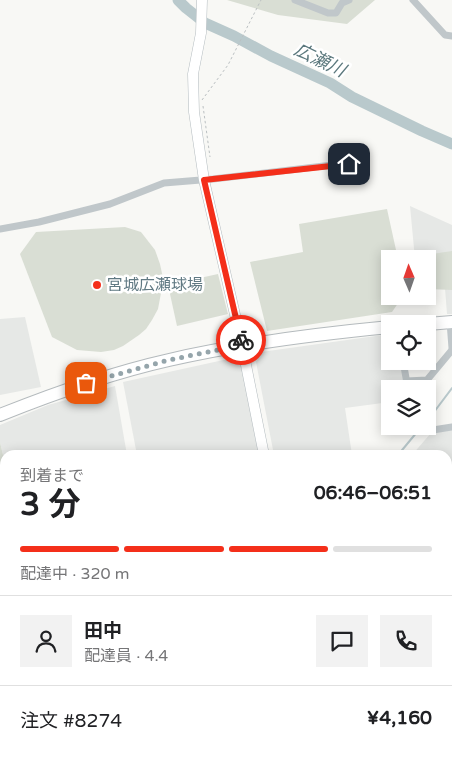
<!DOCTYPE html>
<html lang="ja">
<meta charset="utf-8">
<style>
:root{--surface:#fff;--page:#f2f2f2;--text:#202124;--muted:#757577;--line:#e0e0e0;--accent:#f42f1a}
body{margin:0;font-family:"Varela Round","Noto Sans JP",sans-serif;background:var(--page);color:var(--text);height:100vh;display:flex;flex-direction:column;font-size:19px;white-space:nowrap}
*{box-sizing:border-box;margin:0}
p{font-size:16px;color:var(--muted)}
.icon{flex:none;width:28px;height:28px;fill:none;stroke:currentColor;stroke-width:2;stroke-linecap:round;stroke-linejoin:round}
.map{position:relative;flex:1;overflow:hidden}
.sheet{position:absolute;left:0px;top:450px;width:452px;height:311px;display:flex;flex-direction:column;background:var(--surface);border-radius:15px 15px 0 0;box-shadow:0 2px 12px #0003}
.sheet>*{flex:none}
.needle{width:32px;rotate:358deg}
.tools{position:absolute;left:381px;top:250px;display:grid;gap:10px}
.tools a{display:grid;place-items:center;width:55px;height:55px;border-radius:0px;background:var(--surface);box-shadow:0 2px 12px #0003;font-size:25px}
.pin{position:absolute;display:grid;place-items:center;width:42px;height:42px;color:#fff;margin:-21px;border-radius:10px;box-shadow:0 2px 8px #0006}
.courier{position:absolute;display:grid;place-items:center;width:50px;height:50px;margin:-25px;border:4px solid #f42f1a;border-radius:50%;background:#fff;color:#222;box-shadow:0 1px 6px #0007}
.headline em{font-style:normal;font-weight:700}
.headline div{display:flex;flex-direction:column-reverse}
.headline{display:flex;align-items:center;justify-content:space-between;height:85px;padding:0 20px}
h1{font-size:32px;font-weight:700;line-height:38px}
.bar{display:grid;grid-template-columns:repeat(4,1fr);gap:8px 5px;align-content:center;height:60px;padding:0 20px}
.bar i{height:6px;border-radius:4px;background:var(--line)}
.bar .active{background:var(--accent)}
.bar p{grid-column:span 4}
.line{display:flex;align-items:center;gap:12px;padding:0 20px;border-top:1px solid var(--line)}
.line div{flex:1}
.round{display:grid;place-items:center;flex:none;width:52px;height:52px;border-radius:0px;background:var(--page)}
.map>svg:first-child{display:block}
.built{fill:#e6e8e6}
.green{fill:#d9ded4}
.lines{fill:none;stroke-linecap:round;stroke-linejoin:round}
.stream{stroke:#b9c9cc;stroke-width:2}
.river{stroke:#b9c9cc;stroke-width:11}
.secondary-casing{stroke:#b3bbbf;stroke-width:11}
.highway-casing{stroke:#b4babd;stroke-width:14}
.path{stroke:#bbc0c2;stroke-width:1;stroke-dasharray:2.5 2.5;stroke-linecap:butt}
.lane{stroke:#c0c7ca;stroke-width:3}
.street{stroke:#c0c7ca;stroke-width:7}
.secondary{stroke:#fff;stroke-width:10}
.highway{stroke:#fff;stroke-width:12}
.rail-casing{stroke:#9faaaf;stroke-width:4}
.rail{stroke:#fff;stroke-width:2;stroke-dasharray:5.5;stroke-linecap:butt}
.done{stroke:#95a5ab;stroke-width:5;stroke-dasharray:0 9}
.route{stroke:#f42f1a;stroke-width:6}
.poi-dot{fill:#f42f1a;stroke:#fff;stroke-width:2}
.labels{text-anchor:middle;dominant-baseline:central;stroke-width:5;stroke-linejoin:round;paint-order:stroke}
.poi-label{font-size:16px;fill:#607983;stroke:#fff;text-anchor:start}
.water-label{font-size:18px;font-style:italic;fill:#5b787d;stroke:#fff}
</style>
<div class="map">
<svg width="452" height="761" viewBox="0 0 452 761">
<rect width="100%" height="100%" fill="#f8f8f5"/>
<g class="built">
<polygon points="410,206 452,225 452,314 447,314 445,288 428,289 428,259 415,259"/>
<polygon points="25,317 41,387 0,395 0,319"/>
<polygon points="390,334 390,361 401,361 407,389 390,389 390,402 345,408 352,455 274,455 256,362 261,352"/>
<polygon points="228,359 241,366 260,455 137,455 123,382"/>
<polygon points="115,386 127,455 5,455 5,464 0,442 0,425 48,405"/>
<polygon points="452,430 452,486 448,486 448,455 412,455 431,433"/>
<polygon points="5,648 5,702 0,677 0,649"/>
<polygon points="0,738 5,739 5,756 55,756 50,761 0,761"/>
</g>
<g class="green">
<polygon points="227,0 375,0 347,24 278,15"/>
<polygon points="387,209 398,259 390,259 390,296 403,296 392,312 267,331 250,262 303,252 299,224"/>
<polygon points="125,227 141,232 155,250 160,264 163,278 161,293 158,309 152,320 146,329 139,335 123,346 114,350 101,352 77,350 52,337 20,254 36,232"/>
<polygon points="452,251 452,290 428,289 428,259 425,259 432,254"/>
<polygon points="218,274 228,314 177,326 168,285"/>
<polygon points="0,442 5,464 5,551 0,551"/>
</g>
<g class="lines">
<g class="stream">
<polyline points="428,420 452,388"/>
<polyline points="398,455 422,426"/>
<polyline points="66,761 70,756"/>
</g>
<polyline class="river" points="178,0 186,8 205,23 234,36 271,56 330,83 352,97 422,131 452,144"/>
<g class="secondary-casing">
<g id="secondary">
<polyline points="202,0 201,33 193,74 194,112 204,180 242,345 264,455"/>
<polyline points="0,558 5,557"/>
<polyline points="0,723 1,730"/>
</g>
</g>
<g class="highway-casing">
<g id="highway">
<polyline points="428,324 452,322"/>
<path d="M0 415C55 393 111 373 169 360 242 343 316 334 390 327"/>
</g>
</g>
<g class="path">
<polyline points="202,100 228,65 261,0"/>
<polyline points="203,106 210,157"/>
</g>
<polyline class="lane" points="0,666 5,665"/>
<g class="street">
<polyline points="295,0 328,13 336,13 342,3 349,0"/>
<polyline points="413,0 445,35 452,36"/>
<polyline points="0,229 39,222 110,204 164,183 213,179 349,163"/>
<polyline points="450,322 452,348"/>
<polyline points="403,361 408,389"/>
<polyline points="407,381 427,380 452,350"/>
<polyline points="428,424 433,430 452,427"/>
<polyline points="448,594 452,578"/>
<polyline points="448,620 452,621"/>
<polyline points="448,658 452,659"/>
<polyline points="448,690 452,691"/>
<polyline points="195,756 202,759 217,761"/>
<polyline points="329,756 347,761"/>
<polyline points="225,761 227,756"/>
<polyline points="366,761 368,756"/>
</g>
<use href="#secondary" class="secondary"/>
<use href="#highway" class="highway"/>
<g class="rail-casing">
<g id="rail">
<polyline points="448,492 452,492"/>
<polyline points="0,578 5,577"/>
</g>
</g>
<use href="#rail" class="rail"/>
</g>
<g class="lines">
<polyline class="done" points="86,383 169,360 242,345 241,340"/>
<polyline class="route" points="241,340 204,180 349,164"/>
</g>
<circle class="poi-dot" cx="97" cy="285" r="5"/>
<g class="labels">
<g class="poi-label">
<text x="107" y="285">宮城広瀬球場</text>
</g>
<g class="water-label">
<text transform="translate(320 60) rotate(26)">広瀬川</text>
</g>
</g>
</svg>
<div class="tools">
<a><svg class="needle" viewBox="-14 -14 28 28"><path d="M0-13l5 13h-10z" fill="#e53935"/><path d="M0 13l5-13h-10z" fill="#757577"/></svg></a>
<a><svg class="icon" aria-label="locate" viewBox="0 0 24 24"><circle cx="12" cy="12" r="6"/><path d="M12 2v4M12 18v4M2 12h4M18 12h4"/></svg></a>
<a><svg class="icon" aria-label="layers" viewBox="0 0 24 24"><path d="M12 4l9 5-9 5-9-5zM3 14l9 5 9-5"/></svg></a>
</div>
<div class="pin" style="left:86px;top:383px;background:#ea580c"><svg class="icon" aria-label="bag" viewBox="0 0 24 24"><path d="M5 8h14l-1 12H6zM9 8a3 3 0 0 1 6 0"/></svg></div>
<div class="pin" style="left:349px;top:164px;background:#1f2937"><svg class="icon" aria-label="home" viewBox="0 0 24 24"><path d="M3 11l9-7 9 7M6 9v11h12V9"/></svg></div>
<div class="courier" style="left:241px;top:340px"><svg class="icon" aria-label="bike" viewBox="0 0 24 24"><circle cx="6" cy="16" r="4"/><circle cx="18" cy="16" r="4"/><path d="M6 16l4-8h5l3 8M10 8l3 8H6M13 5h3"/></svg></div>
<section class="sheet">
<div class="headline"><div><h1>3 分</h1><p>到着まで</p></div><em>06:46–06:51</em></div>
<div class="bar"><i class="active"></i><i class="active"></i><i class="active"></i><i></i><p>配達中 · 320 m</p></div>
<div class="line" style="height:90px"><a class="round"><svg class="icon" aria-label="person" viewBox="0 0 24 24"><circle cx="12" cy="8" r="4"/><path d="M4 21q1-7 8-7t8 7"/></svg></a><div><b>田中</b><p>配達員 · 4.4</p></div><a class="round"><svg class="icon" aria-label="chat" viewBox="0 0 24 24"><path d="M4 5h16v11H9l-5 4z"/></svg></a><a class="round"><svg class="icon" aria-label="phone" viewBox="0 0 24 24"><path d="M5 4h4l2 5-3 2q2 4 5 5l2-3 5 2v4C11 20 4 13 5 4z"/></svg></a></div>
<div class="line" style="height:65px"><div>注文 #8274</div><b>¥4,160</b></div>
</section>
</div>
